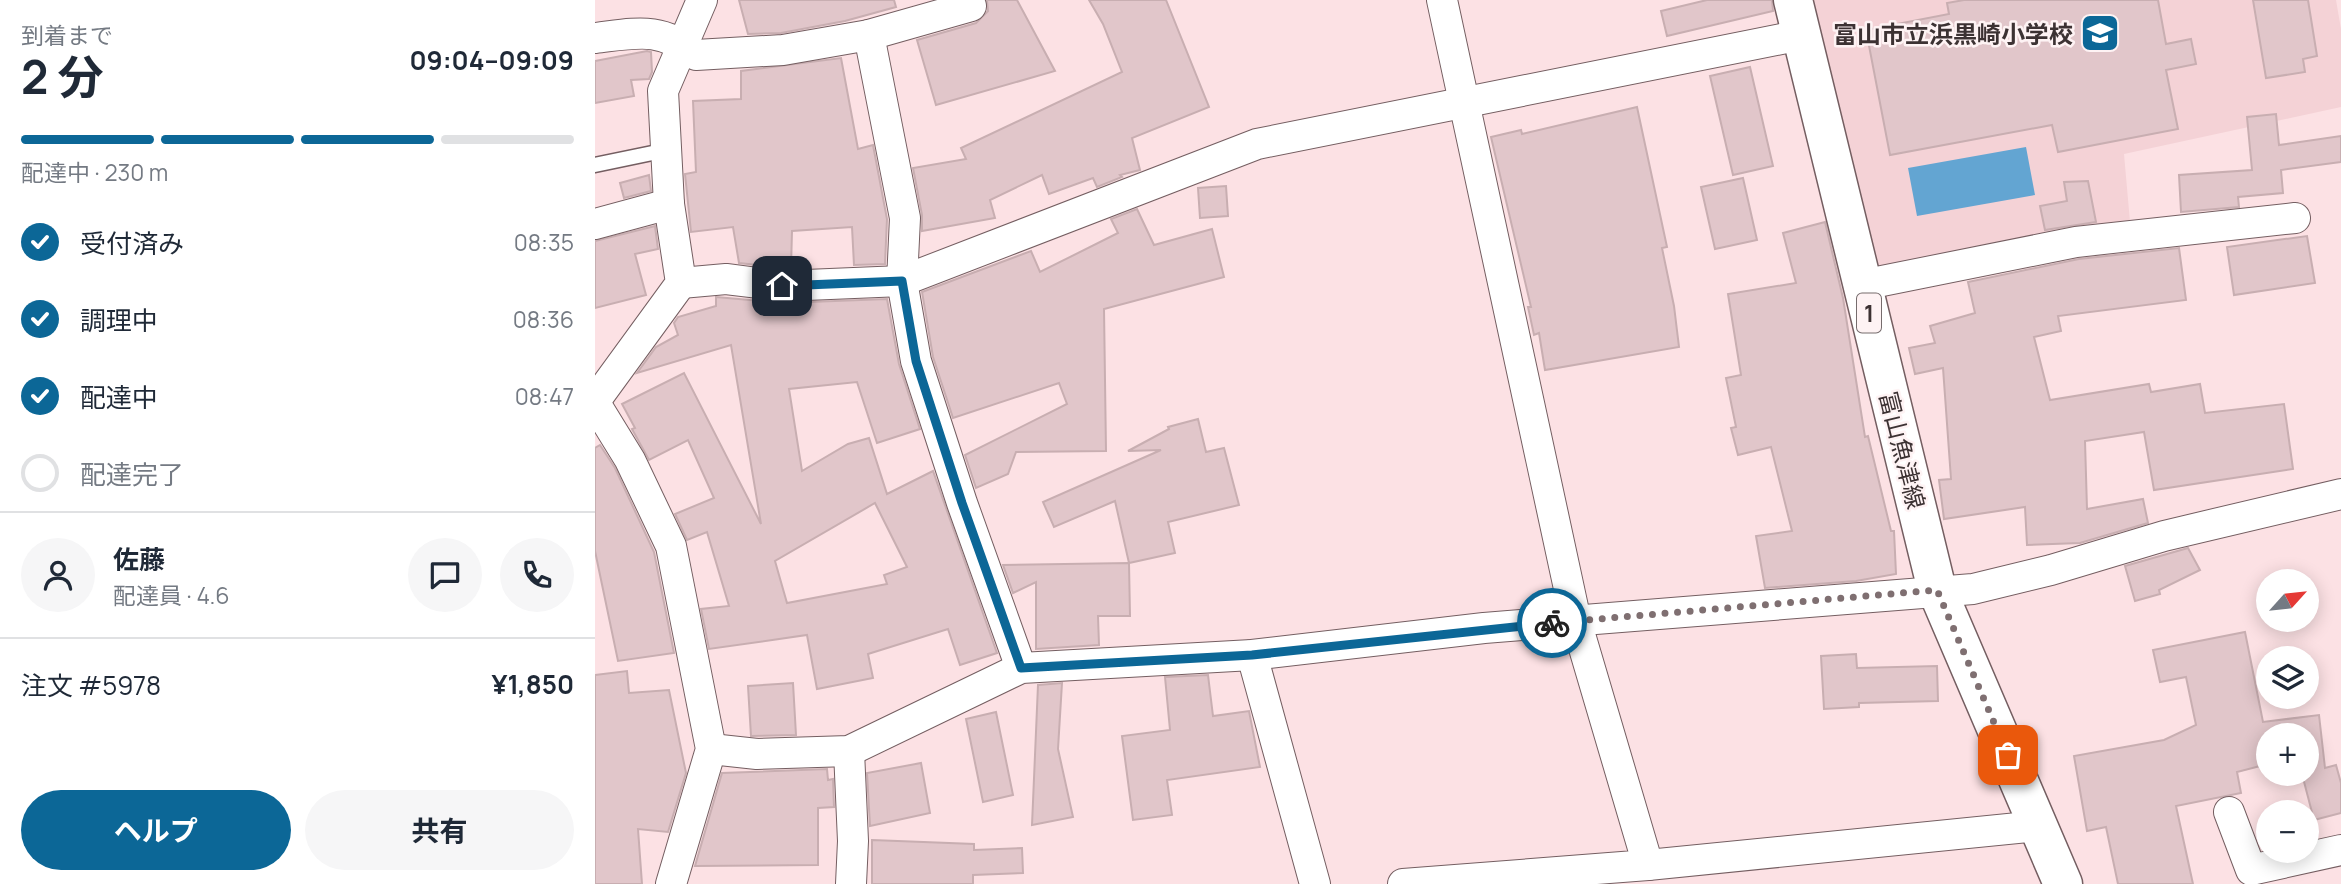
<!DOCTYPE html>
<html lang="ja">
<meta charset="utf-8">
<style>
:root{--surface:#fff;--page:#f6f6f7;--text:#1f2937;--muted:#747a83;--line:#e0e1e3;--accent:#0c6797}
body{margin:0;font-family:Manrope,"Noto Sans JP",sans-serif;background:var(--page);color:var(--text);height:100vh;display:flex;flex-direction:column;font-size:26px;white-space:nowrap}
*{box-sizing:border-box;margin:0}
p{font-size:23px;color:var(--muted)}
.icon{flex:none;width:38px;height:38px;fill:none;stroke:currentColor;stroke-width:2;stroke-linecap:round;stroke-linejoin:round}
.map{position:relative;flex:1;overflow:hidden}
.sheet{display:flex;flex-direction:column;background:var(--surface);width:595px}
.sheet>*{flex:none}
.needle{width:46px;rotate:63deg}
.buttons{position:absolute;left:1661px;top:569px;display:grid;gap:14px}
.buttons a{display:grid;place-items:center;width:63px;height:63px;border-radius:50%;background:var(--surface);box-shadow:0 4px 18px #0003;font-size:35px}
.pin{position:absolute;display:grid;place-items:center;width:60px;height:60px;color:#fff;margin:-30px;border-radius:14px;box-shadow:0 4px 10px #0006}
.courier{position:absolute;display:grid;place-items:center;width:70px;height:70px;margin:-35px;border:5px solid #0c6797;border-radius:50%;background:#fff;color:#222;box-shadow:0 2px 9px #0007}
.head em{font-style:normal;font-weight:700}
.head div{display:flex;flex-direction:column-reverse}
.head{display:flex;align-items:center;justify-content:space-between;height:119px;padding:0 21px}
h1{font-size:46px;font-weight:700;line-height:52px}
.bar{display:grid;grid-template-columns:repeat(4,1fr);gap:10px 7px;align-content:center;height:84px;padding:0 21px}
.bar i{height:9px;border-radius:5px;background:var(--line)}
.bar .current{background:var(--accent)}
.bar p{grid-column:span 4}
.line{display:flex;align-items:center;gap:18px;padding:0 21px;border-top:2px solid var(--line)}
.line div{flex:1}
.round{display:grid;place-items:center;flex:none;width:74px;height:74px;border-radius:37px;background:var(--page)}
ol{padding:0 21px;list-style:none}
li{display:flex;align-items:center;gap:21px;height:77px}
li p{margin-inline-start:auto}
li .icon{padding:7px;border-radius:50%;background:var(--accent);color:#fff;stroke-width:4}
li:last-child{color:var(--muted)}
li i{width:38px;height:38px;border:4px solid var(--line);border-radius:50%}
.primary-button{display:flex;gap:14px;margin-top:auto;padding:14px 21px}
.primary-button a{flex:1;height:80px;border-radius:42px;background:var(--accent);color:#fff;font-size:28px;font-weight:700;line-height:80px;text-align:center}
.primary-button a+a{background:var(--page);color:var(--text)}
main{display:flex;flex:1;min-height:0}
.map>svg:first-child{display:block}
.built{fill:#f4d2d6}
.water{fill:#63a5d2}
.building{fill:#e1c6ca;stroke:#c8aeb1;stroke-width:2;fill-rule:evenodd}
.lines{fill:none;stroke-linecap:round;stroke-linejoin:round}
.lane-casing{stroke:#745e61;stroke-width:17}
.street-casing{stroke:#745e61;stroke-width:32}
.primary-casing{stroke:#745e61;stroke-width:41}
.lane{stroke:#fff;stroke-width:14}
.street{stroke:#fff;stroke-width:30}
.primary{stroke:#fff;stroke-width:38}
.done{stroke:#7f6f71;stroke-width:7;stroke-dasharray:0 12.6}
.route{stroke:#0c6797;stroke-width:9}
.labels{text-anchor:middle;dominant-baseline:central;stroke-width:5;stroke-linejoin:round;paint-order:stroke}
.shield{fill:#fef3f4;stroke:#766c6d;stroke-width:2}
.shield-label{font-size:23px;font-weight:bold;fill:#3c3233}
.poi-label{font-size:24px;font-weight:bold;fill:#3c3233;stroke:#fef3f4;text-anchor:end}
.street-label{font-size:24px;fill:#3c3233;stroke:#fef3f4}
</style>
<main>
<section class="sheet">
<div class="head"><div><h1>2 分</h1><p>到着まで</p></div><em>09:04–09:09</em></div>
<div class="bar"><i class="current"></i><i class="current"></i><i class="current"></i><i></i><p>配達中 · 230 m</p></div>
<ol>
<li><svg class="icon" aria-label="check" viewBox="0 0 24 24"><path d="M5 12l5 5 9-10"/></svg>受付済み<p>08:35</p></li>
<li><svg class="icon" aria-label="check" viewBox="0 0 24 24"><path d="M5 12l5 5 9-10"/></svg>調理中<p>08:36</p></li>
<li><svg class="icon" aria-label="check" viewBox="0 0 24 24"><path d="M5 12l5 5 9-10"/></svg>配達中<p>08:47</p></li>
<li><i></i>配達完了</li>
</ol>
<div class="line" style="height:126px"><a class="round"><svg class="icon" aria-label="person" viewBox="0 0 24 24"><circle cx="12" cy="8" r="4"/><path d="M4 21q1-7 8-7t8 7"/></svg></a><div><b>佐藤</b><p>配達員 · 4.6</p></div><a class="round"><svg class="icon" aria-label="chat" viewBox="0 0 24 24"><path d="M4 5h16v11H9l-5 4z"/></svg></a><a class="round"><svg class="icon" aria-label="phone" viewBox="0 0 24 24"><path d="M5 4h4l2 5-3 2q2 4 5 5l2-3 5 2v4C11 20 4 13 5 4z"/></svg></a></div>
<div class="line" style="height:91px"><div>注文 #5978</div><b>¥1,850</b></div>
<div class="primary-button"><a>ヘルプ</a><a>共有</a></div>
</section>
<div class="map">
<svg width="1746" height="884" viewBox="0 0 1746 884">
<rect width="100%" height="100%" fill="#fce1e4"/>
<polygon class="built" points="1215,0 1741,0 1746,29 1746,107 1529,154 1535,222 1282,268"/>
<polygon class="water" points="1431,147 1440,195 1322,216 1313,168"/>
<g class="building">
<polygon points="144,0 299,0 301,7 250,21 186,33 153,34"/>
<polygon points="392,0 422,0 460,71 341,105 322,40 381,23 393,11"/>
<polygon points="494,0 571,0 614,107 537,138 545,170 525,175 527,177 502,187 498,178 454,194 447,175 395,200 400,218 327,231 327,215 318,168 371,159 366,148 527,72 508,24"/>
<polygon points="1112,0 1177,0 1178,11 1072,36 1066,11"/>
<polygon points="1369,0 1563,0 1571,44 1596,39 1601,64 1571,70 1583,129 1463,152 1457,125 1295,155 1271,30 1354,14 1352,3"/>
<polygon points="1658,0 1713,0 1722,56 1708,59 1710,72 1671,78"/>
<polygon points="52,51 56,52 57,72 54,79 36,80 39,96 0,103 0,61"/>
<polygon points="246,58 263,149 278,145 292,219 290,264 259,265 257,227 197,231 196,268 188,268 144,263 138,227 96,232 90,174 101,172 98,101 146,99 146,71"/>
<polygon points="1155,67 1178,166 1138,175 1115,76"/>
<polygon points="1042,107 1072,247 1067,248 1079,306 1084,347 950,370 944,333 939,335 933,307 936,307 896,137 926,130 927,134"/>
<polygon points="1681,114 1684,145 1746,136 1746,162 1686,170 1688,193 1643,197 1644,207 1586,212 1584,175 1657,170 1652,117"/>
<polygon points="54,175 56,191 29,198 25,183"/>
<polygon points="1148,178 1162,240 1120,249 1106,187"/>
<polygon points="1493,181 1501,222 1450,230 1445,206 1472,201 1469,182"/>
<polygon points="631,186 633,216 605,218 603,188"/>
<polygon points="542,209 559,245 617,229 629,277 509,309 511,451 421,452 413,474 381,488 370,455 472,404 464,383 358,418 338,357 327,292 436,251 445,272 523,233 516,219"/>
<polygon points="1230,222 1248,298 1270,437 1273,436 1296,531 1299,531 1301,574 1261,581 1170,588 1161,536 1197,531 1176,447 1143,455 1136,428 1141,427 1131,378 1146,375 1133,294 1201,283 1188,233"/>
<polygon points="60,226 63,249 40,254 51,295 0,308 0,241"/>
<polygon points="1712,236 1720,283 1639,295 1632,247"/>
<polygon points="1584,248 1591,300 1463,316 1466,331 1439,337 1455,400 1554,384 1556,392 1605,384 1610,413 1689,404 1698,469 1559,490 1549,432 1490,441 1492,509 1548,499 1553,523 1485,543 1432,545 1430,507 1349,519 1344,480 1356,479 1348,368 1320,374 1314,348 1340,343 1335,326 1380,313 1373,282 1484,259"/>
<path d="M121 297 188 303 292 299 304 364 325 429 282 443 262 382 194 389 207 471 253 444 274 438 292 494 338 471 402 653 365 665 353 629 273 654 278 678 222 689 212 635 114 649 106 609 134 606 112 532 92 540 80 514 119 498 93 440 54 460 37 429 40 428 27 404 89 373 166 524 136 345 42 373 61 347 83 335 79 323 83 317 121 306ZM280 503 312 567 289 575 292 584 192 603 180 561Z"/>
<polygon points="603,419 611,452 629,448 644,505 573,522 580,553 534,563 520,501 459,527 448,502 566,450 533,451 574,429 573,427"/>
<polygon points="5,445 20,468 59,552 79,653 23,661 0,551 0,448"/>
<polygon points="1593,548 1605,570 1564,590 1565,594 1540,601 1530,566"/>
<polygon points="534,563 535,616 503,616 504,645 441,649 441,582 418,593 408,565"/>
<polygon points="1650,632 1668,722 1724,715 1730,768 1741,765 1746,783 1746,813 1719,820 1707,774 1712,774 1712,735 1673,735 1673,764 1642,772 1646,793 1581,806 1598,884 1523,884 1511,827 1492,831 1479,756 1569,740 1601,725 1591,677 1565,682 1558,650"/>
<polygon points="1261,654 1262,668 1342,666 1343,701 1264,703 1264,707 1229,709 1226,656"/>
<polygon points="32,671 34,693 74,690 91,773 73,832 43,829 47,884 0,884 0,675"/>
<polygon points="613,675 618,716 654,711 665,767 572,780 577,815 538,820 527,736 575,730 570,677"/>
<polygon points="198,683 201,735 156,736 153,686"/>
<polygon points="467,683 463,749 478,817 437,825 443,685"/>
<polygon points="401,712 418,795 388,802 371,719"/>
<polygon points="326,763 335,813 275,826 272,773"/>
<polygon points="232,769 233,780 238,779 239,807 223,808 223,865 100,866 127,773"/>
<polygon points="277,840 379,844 379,850 427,848 428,873 378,875 378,884 277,884"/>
</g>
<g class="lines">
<g class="lane-casing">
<polyline id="lane" points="0,165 72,150"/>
</g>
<g class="street-casing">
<g id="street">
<polyline points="376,6 274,35 310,218 307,281 321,361 367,503 426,668"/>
<path d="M0 38C42 33 66 26 101 55L188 50 274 35"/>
<polyline points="0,224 74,204"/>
<polyline points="86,283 131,279 187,286 307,281 662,144 1206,35"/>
<polyline points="1267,285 1481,242 1700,218"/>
<polyline points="0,401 86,283 74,204 68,91 107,0"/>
<polyline points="0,403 35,460 76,546 116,749 76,884"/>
<polyline points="657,655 720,884"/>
<polyline points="116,749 162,754 254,751 426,668 657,655 889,628 1378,589 1456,570 1569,536 1746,494"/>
<polyline points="254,751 258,841 256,884"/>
<polyline points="1634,812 1656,870 1746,850"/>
<polyline points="1053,865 1443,826"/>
<polyline points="808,884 1053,865 981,621 847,0"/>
</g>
</g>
<g class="primary-casing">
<polyline id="primary" points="1198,0 1342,590 1468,884"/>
</g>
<use href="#lane" class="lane"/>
<use href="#street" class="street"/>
<use href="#primary" class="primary"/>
</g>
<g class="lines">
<polyline class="done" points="957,623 1342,590 1413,755"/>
<polyline class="route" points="187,286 307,281 321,361 367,503 426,668 657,655 957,623"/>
</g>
<defs>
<g id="school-square" transform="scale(2.0125)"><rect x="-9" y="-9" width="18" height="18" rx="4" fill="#0c6797" stroke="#fef3f4"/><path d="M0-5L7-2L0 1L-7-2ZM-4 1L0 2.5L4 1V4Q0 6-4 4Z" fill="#fff"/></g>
</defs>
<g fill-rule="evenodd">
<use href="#school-square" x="1505" y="33"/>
</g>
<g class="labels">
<rect class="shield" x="1262" y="293.5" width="24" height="39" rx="5"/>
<g class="shield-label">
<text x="1274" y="313">1</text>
</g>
<g class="poi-label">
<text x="1478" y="33">富山市立浜黒崎小学校</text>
</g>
<g class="street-label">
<text transform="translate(1308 450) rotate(76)">富山魚津線</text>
</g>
</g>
</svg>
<div class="buttons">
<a><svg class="needle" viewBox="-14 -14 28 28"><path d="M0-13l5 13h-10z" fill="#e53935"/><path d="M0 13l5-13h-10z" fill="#747a83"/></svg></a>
<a><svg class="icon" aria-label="layers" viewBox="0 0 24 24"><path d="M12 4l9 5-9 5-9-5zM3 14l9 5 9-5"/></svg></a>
<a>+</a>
<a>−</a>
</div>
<div class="pin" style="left:1413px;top:755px;background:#ea580c"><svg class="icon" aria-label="bag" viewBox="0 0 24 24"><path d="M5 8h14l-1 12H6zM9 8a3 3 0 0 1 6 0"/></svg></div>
<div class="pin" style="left:187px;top:286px;background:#1f2937"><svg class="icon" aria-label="home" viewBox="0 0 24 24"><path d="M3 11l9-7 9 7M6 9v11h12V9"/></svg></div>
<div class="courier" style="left:957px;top:623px"><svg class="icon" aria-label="bike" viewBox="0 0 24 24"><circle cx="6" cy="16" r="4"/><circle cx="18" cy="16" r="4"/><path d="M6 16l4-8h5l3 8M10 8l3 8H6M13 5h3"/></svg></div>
</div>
</main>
